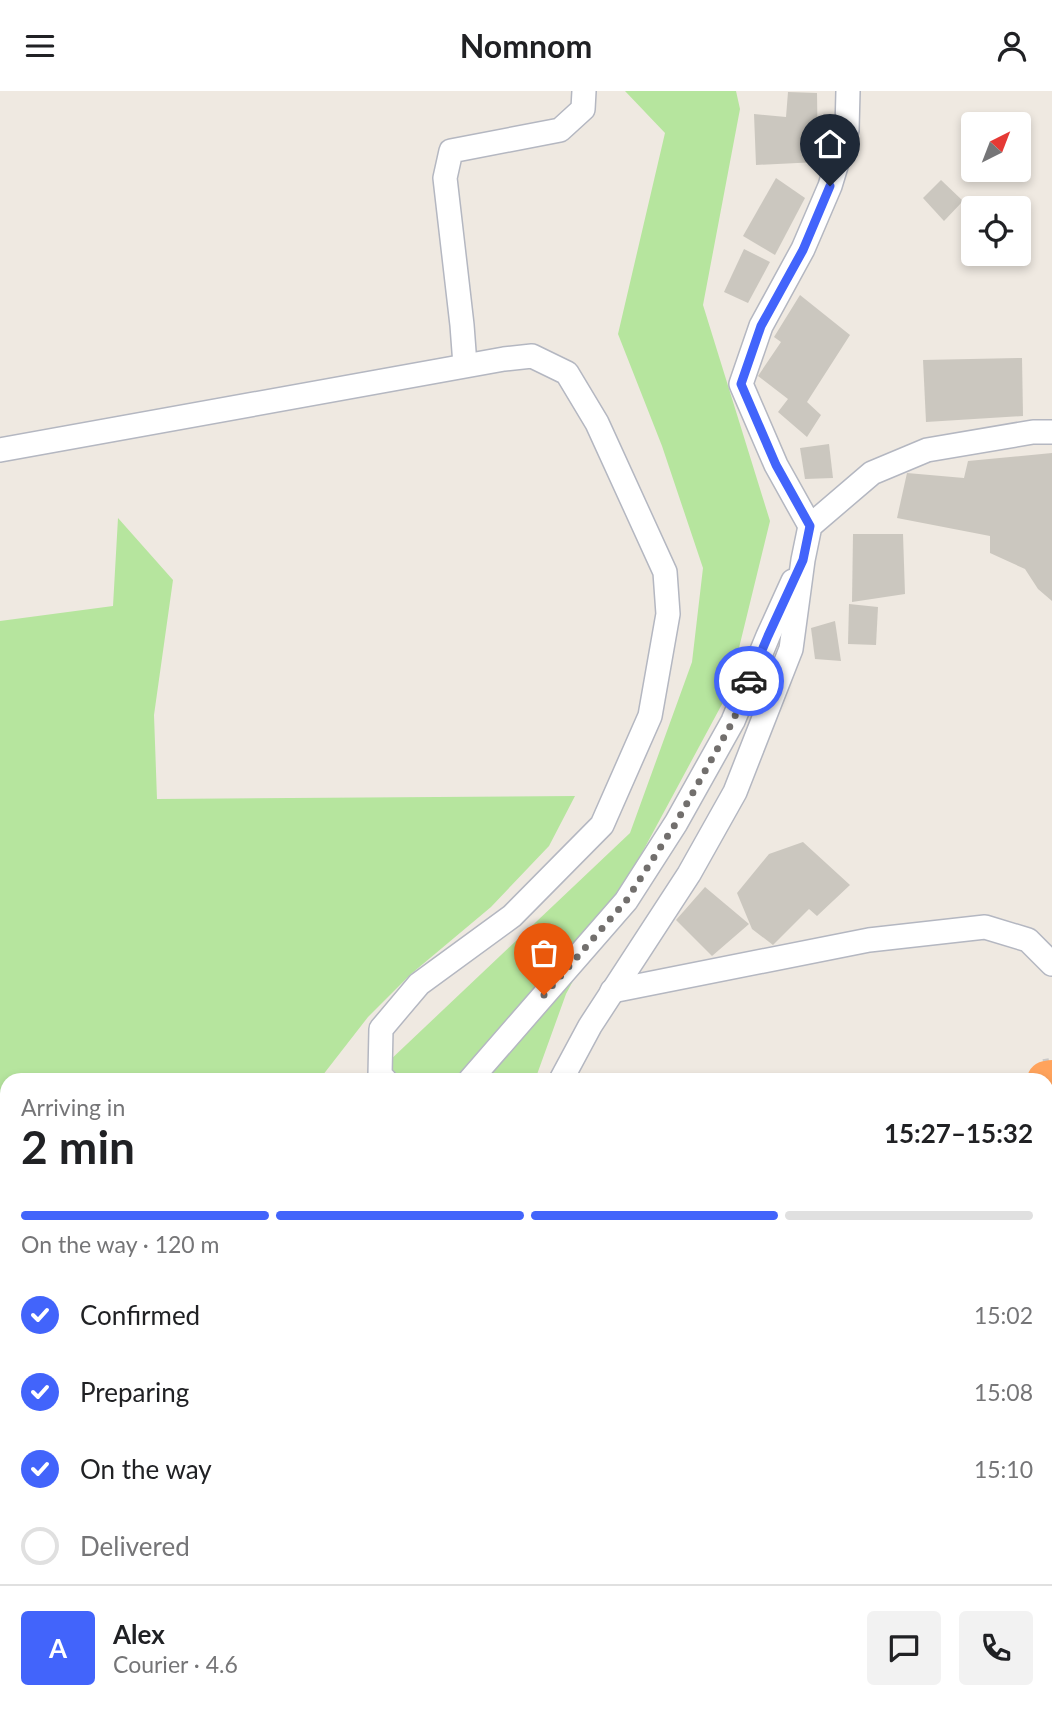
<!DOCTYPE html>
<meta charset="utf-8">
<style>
:root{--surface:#fff;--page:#f2f2f2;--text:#202124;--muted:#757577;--line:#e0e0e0;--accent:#4264fb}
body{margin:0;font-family:Lato,sans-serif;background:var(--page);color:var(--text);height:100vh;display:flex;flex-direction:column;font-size:26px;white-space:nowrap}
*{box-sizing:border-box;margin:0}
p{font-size:23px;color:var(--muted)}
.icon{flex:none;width:38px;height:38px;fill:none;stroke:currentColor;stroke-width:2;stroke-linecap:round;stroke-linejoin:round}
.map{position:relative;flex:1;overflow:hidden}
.drawer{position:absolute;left:0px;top:982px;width:1054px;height:653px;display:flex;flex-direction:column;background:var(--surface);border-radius:21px 21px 0 0;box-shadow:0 4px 10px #0003}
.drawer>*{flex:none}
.needle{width:46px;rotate:42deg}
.buttons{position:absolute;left:961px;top:21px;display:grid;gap:14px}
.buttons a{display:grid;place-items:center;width:70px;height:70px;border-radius:7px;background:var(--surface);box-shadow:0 4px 10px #0003;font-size:35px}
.pin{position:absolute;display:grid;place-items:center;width:60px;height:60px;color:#fff;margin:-72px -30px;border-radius:50% 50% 50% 0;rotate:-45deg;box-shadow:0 0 7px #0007}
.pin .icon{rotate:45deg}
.courier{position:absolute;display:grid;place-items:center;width:70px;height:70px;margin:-35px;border:5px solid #4264fb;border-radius:50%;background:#fff;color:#222;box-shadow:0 2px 9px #0007}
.summary em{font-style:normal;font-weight:700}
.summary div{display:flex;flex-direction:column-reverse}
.summary{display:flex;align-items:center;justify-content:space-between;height:119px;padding:0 21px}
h1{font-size:46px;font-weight:700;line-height:52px}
.bar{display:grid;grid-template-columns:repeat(4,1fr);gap:10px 7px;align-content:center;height:84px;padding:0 21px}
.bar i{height:9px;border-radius:5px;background:var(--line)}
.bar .current{background:var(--accent)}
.bar p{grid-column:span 4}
.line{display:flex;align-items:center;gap:18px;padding:0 21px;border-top:2px solid var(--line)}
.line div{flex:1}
.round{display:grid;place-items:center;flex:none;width:74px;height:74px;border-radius:7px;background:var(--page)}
ol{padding:0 21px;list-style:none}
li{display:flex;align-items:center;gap:21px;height:77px}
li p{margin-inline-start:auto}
li .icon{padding:7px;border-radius:50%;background:var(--accent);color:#fff;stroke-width:4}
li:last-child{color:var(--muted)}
li i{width:38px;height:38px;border:4px solid var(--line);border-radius:50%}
header{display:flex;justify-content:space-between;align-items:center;height:91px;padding:0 21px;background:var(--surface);font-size:32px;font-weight:700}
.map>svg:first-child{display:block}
.green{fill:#b6e59e}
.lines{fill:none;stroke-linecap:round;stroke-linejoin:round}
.river{stroke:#75cff0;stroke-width:54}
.building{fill:#cbc7bf}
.minor-casing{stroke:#b4b7c1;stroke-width:26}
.motorway-casing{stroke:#c9c9c9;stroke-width:42}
.minor{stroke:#fff;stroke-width:23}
.motorway{stroke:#ffa35c;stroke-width:38}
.motorway-bridge-casing{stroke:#c9c9c9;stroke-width:42;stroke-linecap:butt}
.motorway-bridge{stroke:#ffa35c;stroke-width:38}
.done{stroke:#726f6d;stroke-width:7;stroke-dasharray:0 12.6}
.route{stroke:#4264fb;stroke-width:9}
</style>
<header><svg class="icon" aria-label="menu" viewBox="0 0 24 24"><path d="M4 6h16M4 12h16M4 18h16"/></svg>Nomnom<svg class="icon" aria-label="person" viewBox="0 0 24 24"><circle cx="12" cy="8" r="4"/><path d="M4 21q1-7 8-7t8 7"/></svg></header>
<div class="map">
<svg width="1052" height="1634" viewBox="0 0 1052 1634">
<rect width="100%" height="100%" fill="#efe9e1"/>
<g class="green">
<polygon points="625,0 736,0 740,18 703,214 770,430 728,602 566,903 535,989 369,989 630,742 692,571 703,477 662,355 618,243 665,42"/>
<polygon points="118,427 173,489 154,624 157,708 575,705 549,755 491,816 411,883 368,926 319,989 7,989 7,1052 0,1051 0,530 113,515"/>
<polygon points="0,1069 7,1069 7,1128 0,1129"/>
<polygon points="7,1281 7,1366 0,1369 0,1282"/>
</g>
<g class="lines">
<g class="river">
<polyline points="1046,1466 1052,1464"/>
<polyline points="802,1634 808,1628"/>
</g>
</g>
<g class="building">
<polygon points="788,1 817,2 818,71 756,74 754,23 786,26"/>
<polygon points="776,87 805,107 775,164 743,145"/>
<polygon points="941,89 963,110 944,130 923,107"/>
<polygon points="744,158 770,171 748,212 724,201"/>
<polygon points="800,204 850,244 807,311 821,324 807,346 778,321 788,308 758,285 781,251 774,246"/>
<polygon points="1022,267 1023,325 926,331 923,269"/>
<polygon points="829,353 833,387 805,388 800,357"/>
<polygon points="1052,362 1052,510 1038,498 1025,478 990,462 990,445 897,427 907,382 964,387 968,370"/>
<polygon points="853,443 903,443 905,503 852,511"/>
<polygon points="849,513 878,516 876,554 848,553"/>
<polygon points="835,530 841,570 815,568 811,537"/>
<polygon points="803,751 850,794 817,825 809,818 773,854 752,838 737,802 769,763"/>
<polygon points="705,796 749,833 712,865 676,829"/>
</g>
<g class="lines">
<g class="minor-casing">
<g id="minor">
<polyline points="465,274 462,234 445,87 451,60 560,39 583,18 584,0"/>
<polyline points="0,359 504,268 532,265 567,282 597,332 665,481 668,523 650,625 602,734 512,825 419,893 381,938 380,984 385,989"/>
<polyline points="810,435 776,374 741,293 761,235 803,158 830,95 847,39 848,0"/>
<polyline points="612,900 869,849 985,836 1028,849 1052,873"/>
<polyline points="470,989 626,810 676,732 733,630 768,545 793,490"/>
<polyline points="561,989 590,935 689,783 735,701 791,558 803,469 810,435 872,382 927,359 1033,341 1052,341"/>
<polyline points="1046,1412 1052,1414"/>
<polyline points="1046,1554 1052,1550"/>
<polyline points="204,1634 210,1628"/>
<polyline points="902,1634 912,1628"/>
</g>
</g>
<g class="motorway-casing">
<g id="motorway">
<polyline points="1046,1045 1052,1044"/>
<polyline points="0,1188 7,1187"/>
<polyline points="0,1243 7,1242"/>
</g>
</g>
<use href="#minor" class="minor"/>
<use href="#motorway" class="motorway"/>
<g class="motorway-bridge-casing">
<polyline id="motorway-bridge" points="1046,989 1052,988"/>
</g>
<use href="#motorway-bridge" class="motorway-bridge"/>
</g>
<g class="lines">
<polyline class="done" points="544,904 626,810 676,732 733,630 749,590"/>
<polyline class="route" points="749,590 768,545 803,469 810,435 776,374 741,293 761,235 803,159 830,95"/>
</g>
</svg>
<div class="buttons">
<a><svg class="needle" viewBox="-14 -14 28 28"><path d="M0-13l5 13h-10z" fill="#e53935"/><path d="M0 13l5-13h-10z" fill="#757577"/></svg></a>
<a><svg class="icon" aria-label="locate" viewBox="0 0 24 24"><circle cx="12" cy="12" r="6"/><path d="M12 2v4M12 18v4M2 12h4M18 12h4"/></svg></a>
</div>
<div class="pin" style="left:544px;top:904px;background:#ea580c"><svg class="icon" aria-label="bag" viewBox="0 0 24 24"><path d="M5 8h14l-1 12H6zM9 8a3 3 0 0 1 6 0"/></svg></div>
<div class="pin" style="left:830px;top:95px;background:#1f2937"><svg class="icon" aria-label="home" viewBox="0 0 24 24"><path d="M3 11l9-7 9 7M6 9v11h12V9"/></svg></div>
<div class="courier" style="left:749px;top:590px"><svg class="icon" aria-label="car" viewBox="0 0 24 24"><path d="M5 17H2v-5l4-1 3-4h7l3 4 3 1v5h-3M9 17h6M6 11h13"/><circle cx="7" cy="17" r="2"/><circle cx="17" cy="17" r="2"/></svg></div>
<section class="drawer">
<div class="summary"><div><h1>2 min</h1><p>Arriving in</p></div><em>15:27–15:32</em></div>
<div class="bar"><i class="current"></i><i class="current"></i><i class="current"></i><i></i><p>On the way · 120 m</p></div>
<ol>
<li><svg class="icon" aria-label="check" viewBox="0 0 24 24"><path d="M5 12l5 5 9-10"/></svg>Confirmed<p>15:02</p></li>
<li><svg class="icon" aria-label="check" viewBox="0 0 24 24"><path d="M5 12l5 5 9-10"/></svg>Preparing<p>15:08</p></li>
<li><svg class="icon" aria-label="check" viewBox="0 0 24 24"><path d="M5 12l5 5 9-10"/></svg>On the way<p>15:10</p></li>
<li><i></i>Delivered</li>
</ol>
<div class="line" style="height:126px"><b class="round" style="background:var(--accent);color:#fff">A</b><div><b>Alex</b><p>Courier · 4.6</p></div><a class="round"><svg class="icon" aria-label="chat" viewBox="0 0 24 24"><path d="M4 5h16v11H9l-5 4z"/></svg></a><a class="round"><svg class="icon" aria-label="phone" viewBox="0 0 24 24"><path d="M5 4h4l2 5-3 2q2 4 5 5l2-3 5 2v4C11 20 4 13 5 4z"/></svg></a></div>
</section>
</div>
